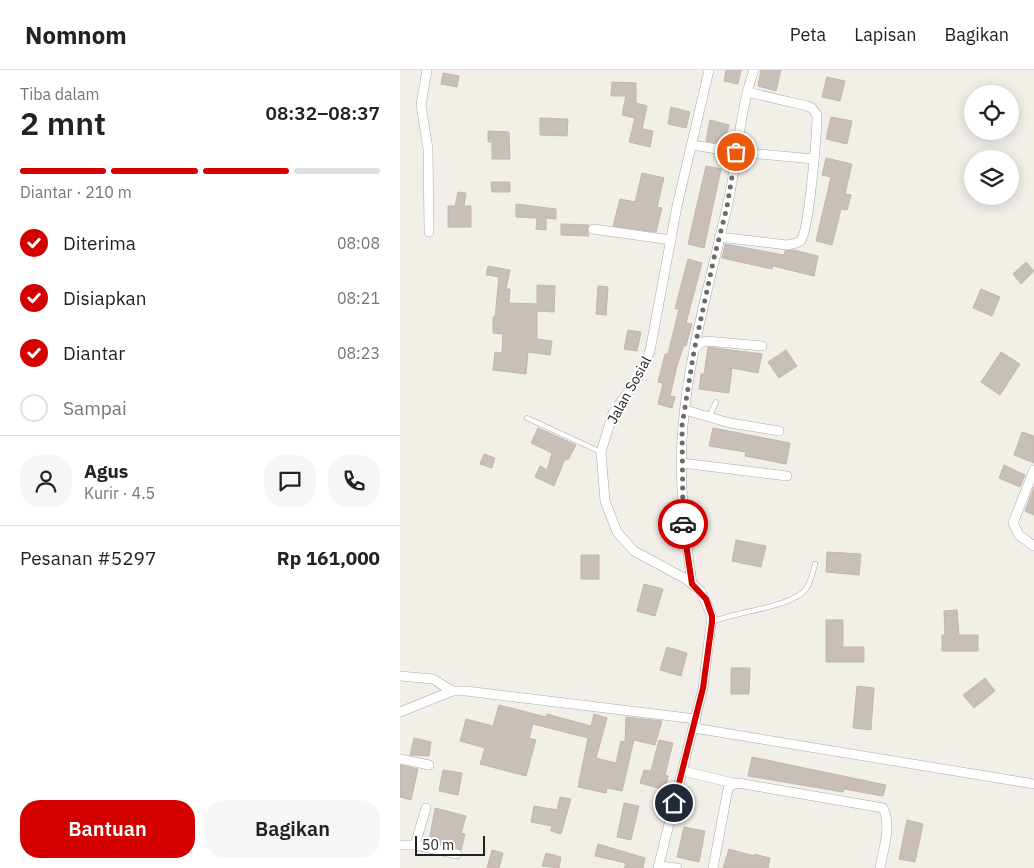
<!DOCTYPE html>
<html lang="id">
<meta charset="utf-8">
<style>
:root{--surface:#fff;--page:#f6f6f6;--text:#222;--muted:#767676;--line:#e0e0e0;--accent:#d40000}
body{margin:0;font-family:"IBM Plex Sans",sans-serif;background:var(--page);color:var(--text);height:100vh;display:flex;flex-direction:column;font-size:19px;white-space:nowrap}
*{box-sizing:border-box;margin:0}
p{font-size:16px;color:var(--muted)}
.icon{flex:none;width:28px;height:28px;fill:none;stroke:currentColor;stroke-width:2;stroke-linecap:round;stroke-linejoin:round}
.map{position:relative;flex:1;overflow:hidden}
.panel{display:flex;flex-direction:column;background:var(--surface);width:400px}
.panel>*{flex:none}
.fabs{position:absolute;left:564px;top:15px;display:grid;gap:10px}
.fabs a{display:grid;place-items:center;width:55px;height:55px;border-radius:50%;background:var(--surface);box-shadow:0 2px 12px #0003;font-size:25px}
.scale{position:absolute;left:15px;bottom:12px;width:70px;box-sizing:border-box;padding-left:5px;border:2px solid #222;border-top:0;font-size:14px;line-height:18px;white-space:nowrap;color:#222;-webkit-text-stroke:4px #fff;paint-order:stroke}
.pin{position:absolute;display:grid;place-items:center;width:42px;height:42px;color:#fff;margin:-21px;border:2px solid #fff;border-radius:50%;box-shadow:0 1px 5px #0007}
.courier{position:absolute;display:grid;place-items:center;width:50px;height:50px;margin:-25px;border:4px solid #d40000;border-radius:50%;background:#fff;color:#222;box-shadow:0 1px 6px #0007}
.summary em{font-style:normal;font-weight:600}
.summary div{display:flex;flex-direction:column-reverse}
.summary{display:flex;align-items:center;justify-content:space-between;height:85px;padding:0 20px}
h1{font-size:32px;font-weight:600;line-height:38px}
.bar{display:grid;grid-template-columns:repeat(4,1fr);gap:8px 5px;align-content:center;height:60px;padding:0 20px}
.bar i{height:6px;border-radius:4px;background:var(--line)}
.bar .on{background:var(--accent)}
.bar p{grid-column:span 4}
.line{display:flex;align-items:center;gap:12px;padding:0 20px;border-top:1px solid var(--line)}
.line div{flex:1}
.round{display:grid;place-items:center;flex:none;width:52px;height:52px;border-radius:20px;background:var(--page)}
ol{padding:0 20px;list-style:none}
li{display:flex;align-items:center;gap:15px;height:55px}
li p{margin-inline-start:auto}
li .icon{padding:5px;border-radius:50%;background:var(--accent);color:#fff;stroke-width:4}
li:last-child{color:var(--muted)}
li i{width:28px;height:28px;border:2px solid var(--line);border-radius:50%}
.button{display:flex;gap:10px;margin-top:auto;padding:10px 20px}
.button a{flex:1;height:58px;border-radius:20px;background:var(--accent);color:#fff;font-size:20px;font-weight:600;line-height:58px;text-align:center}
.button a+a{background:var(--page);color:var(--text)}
header{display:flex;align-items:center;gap:30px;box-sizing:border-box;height:70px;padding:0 25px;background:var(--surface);border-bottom:1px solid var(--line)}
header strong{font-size:24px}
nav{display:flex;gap:28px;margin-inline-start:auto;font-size:18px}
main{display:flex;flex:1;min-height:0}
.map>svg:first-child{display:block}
.building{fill:#c7bfb8;stroke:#c4b6ab}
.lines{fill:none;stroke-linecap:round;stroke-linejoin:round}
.service-casing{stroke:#a9a9a9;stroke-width:5.5}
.minor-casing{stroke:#a9a9a9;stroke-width:10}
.service{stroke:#fff;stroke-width:4.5}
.minor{stroke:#fff;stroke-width:9}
.done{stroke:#6b6a68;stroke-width:5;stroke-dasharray:0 9}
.route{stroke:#d40000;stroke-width:6}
.labels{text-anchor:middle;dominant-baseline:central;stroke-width:4;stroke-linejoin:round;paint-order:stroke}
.street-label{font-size:14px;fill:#222;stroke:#fff}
</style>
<header>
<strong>Nomnom</strong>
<nav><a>Peta</a><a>Lapisan</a><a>Bagikan</a></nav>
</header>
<main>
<section class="panel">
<div class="summary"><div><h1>2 mnt</h1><p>Tiba dalam</p></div><em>08:32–08:37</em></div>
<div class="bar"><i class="on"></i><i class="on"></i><i class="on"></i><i></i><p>Diantar · 210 m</p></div>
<ol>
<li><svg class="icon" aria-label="check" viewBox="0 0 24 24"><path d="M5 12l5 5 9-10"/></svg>Diterima<p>08:08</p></li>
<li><svg class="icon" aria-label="check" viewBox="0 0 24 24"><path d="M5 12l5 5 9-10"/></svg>Disiapkan<p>08:21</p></li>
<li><svg class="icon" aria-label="check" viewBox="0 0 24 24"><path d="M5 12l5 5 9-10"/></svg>Diantar<p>08:23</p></li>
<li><i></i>Sampai</li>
</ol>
<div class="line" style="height:90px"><a class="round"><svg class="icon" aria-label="person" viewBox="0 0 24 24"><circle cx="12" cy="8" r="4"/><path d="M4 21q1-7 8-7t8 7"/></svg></a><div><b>Agus</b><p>Kurir · 4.5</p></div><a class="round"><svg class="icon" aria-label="chat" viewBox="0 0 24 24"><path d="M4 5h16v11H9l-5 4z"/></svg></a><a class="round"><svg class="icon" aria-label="phone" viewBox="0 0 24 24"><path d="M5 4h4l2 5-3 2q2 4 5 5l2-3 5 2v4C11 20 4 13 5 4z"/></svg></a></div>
<div class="line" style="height:65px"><div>Pesanan #5297</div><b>Rp 161,000</b></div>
<div class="button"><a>Bantuan</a><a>Bagikan</a></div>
</section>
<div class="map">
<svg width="634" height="798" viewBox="0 0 634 798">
<rect width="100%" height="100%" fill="#f2efe9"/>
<g class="building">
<polygon points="326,0 341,0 338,14 324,11"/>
<polygon points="361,0 381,0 376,21 358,16"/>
<polygon points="43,3 59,6 57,17 41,14"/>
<polygon points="427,7 445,11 440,31 422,27"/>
<polygon points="212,12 236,13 236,33 247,36 242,59 253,61 250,77 229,72 235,48 222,45 226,26 211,26"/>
<polygon points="271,37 290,42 286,58 268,54"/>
<polygon points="431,47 452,51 447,74 426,69"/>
<polygon points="140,48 168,49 167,66 140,65"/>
<polygon points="310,50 329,55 324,74 306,71"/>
<polygon points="88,61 109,62 110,89 92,89 92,72 88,72"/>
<polygon points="426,88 452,94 445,124 451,125 447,140 441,139 432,175 416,171 431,107 422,105"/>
<polygon points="306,96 321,99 304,178 288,174"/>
<polygon points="242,103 264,108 257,137 262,138 256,162 213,156 220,129 235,132"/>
<polygon points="91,112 110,112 110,122 92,122"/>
<polygon points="58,122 66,123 64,136 71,136 71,157 48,157 48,136 55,136"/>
<polygon points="116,134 156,139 156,149 146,148 146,160 136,159 137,148 116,147"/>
<polygon points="161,154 189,155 187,159 189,166 161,165"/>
<polygon points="325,174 384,185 385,181 394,180 418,186 414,206 373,196 372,199 322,188"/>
<polygon points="288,189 302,193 286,253 292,254 286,276 284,275 277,296 270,326 275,327 272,338 258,334 263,313 258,312 265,284 268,284 279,239 275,239"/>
<polygon points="626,192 634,201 621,214 613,204"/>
<polygon points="88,196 110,200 106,219 110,219 109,233 137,234 137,215 155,216 154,242 137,241 137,269 152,271 150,285 128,282 126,304 93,300 95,282 102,283 103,264 93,263 93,247 95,247 99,207 86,205"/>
<polygon points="198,216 208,217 206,245 196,244"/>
<polygon points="581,219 600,227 592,246 573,238"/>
<polygon points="228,260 241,262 237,281 224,279"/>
<polygon points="308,277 362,284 358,303 332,298 329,323 299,319 301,304 304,304"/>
<polygon points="386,280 397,296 379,308 368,292"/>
<polygon points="601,282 620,294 600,325 581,312"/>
<polygon points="138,358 176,375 168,390 165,389 154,416 135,407 140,396 147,400 152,383 131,373"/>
<polygon points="313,358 390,373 386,394 345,386 346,382 309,376"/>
<polygon points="622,362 634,366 634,393 614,385"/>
<polygon points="84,384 95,388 92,398 80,394"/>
<polygon points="604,395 625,405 620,417 599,408"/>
<polygon points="634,417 634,445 625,441"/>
<polygon points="336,470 366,476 361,497 332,491"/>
<polygon points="427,482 461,484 459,505 426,502"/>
<rect x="181" y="485" width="18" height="24"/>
<polygon points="244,514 263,519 255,546 237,541"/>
<polygon points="557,540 559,565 578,565 578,581 542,581 542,565 545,565 544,541"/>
<polygon points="426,550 443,550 443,577 464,577 464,592 426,592"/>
<polygon points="267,577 287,583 281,606 260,600"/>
<polygon points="331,598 350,598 349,624 331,624"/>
<polygon points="585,608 595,621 574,638 563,625"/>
<polygon points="457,616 474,618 471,660 453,658"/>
<polygon points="99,635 146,647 147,644 191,656 194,644 207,648 196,688 216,693 221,671 225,672 226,647 262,651 255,675 234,670 222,721 207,718 206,723 178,717 188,668 133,654 129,668 136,670 126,706 80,694 85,678 60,671 66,649 93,656"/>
<polygon points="14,668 31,672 29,686 10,685"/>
<polygon points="259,670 273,673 265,705 268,706 265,720 240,713 244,700 251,701"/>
<polygon points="352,687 486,715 483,726 444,719 443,722 348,706"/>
<polygon points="0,695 18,699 11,730 0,727"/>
<polygon points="43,700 62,703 58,725 39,721"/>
<polygon points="160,727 171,729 161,764 151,761 152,756 131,752 134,736 157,740"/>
<polygon points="224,733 239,736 231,770 217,767"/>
<polygon points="35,738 66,746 61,763 65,764 61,780 29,772"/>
<polygon points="507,750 523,754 515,792 499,789"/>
<polygon points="284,757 305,761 299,792 277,787"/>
<polygon points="198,774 245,788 243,798 224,798 226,793 195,786"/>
<polygon points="329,779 354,786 354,784 370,788 368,798 323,798"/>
<polygon points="92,780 103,783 99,798 87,798"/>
<polygon points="146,783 161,787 159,798 142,796"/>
</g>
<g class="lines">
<g class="service-casing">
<g id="service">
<polyline points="310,345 316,332"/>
<polyline points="127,348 201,382"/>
<path d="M312 552C336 541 391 538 406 519 411 512 413 502 415 494"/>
</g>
</g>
<g class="minor-casing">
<g id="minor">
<polyline points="27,0 21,35 28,79 29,162"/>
<polyline points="292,75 336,82 414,89"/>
<polyline points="193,159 271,170"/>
<path d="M319 167 387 175C392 174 397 174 401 170 409 160 417 62 417 45L412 38 407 36 347 22"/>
<polyline points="296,278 300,273 306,271 362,276"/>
<polyline points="285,340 330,353 379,361"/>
<polyline points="282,393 387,406"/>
<polyline points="634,400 613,453 619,465 634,476"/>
<path d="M292 514C285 462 278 409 283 356 289 282 311 209 327 137 338 91 338 45 354 0"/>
<polyline points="0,606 33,609 52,621"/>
<polyline points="0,642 52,621 66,621 296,649"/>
<polyline points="294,658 634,714"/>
<polyline points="0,689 29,695"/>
<polyline points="283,701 333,713"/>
<polyline points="0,775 15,775 26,738"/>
<polyline points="15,775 57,784"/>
<polyline points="259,796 277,798"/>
<polyline points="258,798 303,618 312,546 300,520 284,508 234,481 217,462 205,431 201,382 213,343 239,306 250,281 277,136 309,0"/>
<path d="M313 798 327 724 329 716 338 713 483 738C492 754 483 781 480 798"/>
</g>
</g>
<use href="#service" class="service"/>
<use href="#minor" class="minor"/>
</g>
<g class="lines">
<polyline class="done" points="283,454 282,356 294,281 314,188 327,137 336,82"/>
<polyline class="route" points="274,733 303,618 312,552 312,546 306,529 292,514 283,454"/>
</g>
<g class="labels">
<g class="street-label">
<text transform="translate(229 320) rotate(-61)">Jalan Sosial</text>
</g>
</g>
</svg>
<div class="fabs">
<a><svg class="icon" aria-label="locate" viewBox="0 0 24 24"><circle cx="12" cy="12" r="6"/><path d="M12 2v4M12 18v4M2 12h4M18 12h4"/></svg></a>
<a><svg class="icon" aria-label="layers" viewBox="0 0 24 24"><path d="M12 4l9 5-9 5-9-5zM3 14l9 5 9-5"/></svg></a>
</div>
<div class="scale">50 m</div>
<div class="pin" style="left:336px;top:82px;background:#ea580c"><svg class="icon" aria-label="bag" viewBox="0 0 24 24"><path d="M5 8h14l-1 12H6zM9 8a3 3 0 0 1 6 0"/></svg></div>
<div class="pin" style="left:274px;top:733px;background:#1f2937"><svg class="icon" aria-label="home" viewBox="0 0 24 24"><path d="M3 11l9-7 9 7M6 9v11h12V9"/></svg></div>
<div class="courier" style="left:283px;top:454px"><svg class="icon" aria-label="car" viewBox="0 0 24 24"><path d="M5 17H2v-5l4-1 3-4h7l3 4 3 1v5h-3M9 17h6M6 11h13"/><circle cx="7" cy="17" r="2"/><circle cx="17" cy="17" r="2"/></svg></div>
</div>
</main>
